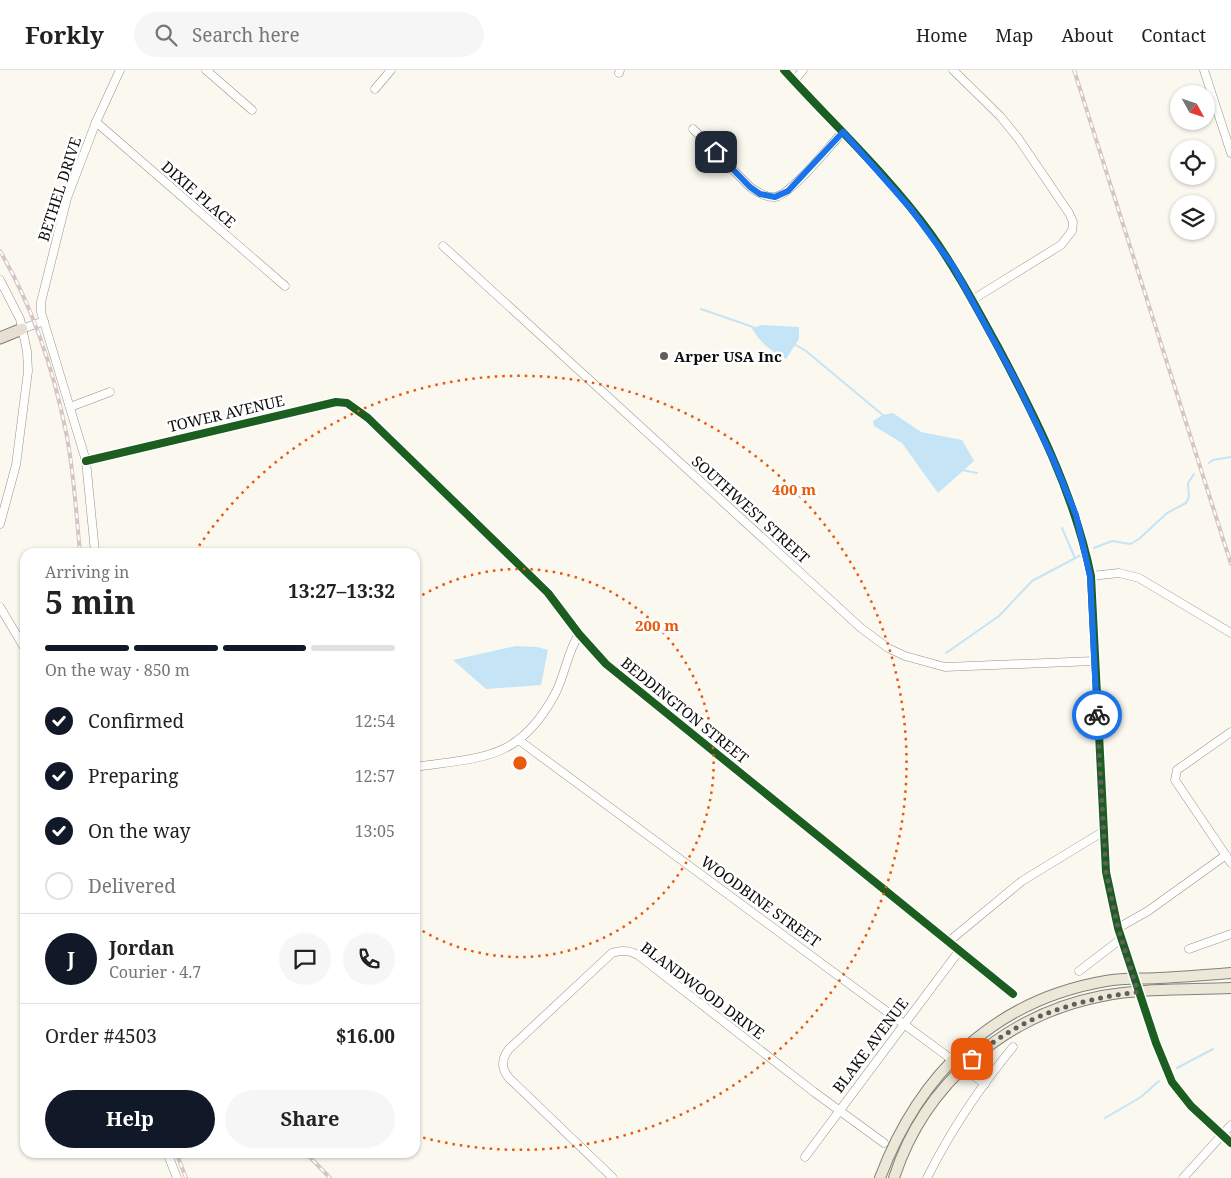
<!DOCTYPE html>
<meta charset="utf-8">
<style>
:root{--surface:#fff;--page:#f6f6f6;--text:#222;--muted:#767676;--line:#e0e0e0;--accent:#111827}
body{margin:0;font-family:"Noto Serif",serif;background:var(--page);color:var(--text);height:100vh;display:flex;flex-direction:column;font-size:19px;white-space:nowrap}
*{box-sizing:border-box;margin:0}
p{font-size:16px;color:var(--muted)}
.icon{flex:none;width:28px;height:28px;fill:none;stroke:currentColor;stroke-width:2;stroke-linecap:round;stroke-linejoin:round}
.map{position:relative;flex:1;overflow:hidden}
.sheet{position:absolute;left:20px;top:478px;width:400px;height:610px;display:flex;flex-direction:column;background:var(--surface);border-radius:15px;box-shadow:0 1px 4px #0004}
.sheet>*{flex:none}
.needle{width:32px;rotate:130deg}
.tools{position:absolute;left:1170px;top:15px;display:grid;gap:10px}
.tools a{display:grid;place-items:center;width:45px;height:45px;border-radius:50%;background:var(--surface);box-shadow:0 1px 4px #0004;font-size:25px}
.pin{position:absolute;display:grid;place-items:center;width:42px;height:42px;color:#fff;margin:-21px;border-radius:10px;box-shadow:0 2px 8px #0006}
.courier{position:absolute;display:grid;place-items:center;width:50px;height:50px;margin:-25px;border:4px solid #1a73e8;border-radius:50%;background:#fff;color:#222;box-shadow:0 1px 6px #0007}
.overview em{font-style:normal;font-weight:700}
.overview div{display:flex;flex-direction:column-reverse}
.overview{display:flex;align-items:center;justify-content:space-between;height:85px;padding:0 25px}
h1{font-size:32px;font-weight:700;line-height:38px}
.bar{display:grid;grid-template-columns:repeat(4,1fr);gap:8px 5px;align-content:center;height:60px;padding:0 25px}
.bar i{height:6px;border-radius:4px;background:var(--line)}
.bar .current{background:var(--accent)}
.bar p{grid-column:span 4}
.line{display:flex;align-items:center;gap:12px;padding:0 25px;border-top:1px solid var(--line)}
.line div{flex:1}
.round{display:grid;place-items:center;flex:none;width:52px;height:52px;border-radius:26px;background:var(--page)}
ol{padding:0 25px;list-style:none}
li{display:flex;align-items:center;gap:15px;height:55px}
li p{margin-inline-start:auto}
li .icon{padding:5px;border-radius:50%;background:var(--accent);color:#fff;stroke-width:4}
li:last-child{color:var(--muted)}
li i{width:28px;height:28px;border:2px solid var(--line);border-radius:50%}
.action{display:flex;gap:10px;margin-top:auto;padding:10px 25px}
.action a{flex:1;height:58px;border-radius:30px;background:var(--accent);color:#fff;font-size:20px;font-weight:700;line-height:58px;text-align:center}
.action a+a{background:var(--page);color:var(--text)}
header{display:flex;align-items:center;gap:30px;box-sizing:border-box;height:70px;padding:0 25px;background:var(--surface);border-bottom:1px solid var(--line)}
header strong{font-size:24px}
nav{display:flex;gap:28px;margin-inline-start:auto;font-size:18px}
.search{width:350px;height:45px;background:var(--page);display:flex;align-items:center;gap:12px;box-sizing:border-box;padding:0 18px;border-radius:28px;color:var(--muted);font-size:19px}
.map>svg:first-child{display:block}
.water{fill:#c5e4f5}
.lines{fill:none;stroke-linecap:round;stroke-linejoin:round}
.stream{stroke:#c5e4f5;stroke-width:2}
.minor-casing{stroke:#93928e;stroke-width:9}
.major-casing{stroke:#80807c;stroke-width:12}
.highway-casing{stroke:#80807c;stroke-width:13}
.minor{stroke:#fefefd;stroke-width:8}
.major{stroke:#ece7d7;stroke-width:10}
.highway{stroke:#e9ded4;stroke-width:11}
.rail-casing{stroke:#d7c4c4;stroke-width:4}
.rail{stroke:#fff;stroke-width:2;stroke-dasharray:5.5;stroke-linecap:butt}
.cycleway-casing{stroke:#fff;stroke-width:11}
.cycleway{stroke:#1b5e20;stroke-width:8}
.done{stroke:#5f5f5b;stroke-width:5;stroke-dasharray:0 9}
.route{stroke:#1a73e8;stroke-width:6}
.ring{fill:none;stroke:#e8590c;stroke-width:2.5;stroke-dasharray:2.5 5}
.poi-dot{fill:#5f5f5b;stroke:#fff;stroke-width:2}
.labels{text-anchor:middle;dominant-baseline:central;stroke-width:5;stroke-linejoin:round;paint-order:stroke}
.street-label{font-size:15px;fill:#0c0c0c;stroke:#fff}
.poi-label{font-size:15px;font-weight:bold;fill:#0c0c0c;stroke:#fff;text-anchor:start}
.centre{fill:#e8590c;stroke:#fff;stroke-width:2.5}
.ring-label{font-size:15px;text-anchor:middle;font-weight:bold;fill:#e8590c;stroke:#fff;stroke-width:5;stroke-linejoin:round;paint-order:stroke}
</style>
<header>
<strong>Forkly</strong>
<div class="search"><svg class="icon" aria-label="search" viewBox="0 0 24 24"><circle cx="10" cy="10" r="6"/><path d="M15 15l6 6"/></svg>Search here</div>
<nav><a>Home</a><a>Map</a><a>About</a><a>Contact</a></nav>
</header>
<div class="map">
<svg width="1231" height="1108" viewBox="0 0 1231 1108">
<rect width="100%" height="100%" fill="#faf8ef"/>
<g class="water">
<path d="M762 255 799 257V269L786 289C772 282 760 273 752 258Z"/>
<polygon points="893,343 921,362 962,370 974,391 938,423 902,373 874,356 873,351 883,345"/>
<polygon points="516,576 537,577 548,580 541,615 486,619 453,590"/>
</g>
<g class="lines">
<g class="stream">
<polyline points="701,239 753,257"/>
<polyline points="794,274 806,281 884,346"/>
<polyline points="1209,393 1213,390 1231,387"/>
<polyline points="962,400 977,403"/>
<polyline points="1062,458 1075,488"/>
<polyline points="1094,478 1112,471 1130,474 1139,469 1167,443 1186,433 1189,427 1188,413 1194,404"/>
<polyline points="946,583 999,546 1032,511 1081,485"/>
<polyline points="1177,998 1213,979"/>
<polyline points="1105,1048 1141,1027 1159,1011"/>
</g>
<g class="minor-casing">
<g id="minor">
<polyline points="206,0 252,40"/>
<path d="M784 0C833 54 888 105 931 164 956 199 976 237 997 275 1036 348 1074 423 1091 506L1106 802 1118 858 1156 973 1172 1012 1191 1036 1231 1073"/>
<polyline points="953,0 1000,46 1018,68 1069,143 1073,152 1072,161 1061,175 972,230"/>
<polyline points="1204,0 1231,83"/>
<polyline points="619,3 620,0"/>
<polyline points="794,11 803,0"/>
<polyline points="375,19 391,0"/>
<polyline points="96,52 285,216"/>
<path d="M693 59 750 117C757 122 766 128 775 127 791 125 830 75 843 62"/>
<polyline points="443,176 861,558 888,578 905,586 945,597 1094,591"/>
<polyline points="0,210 20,249 27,281 28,301 16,395 0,454"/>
<polyline points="22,259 44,251"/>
<polyline points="70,337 110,322"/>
<polyline points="86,391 336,332 347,333 368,348 548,523 579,564 606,594 1013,924"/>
<polyline points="95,482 86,391 41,242 41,232 67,128 96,52 120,0"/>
<polyline points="1091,506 1119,503 1139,508 1231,563"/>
<polyline points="0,537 25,579"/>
<polyline points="1231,662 1177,700 1175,710 1231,793"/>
<polyline points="520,671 985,1014"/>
<path d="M415 697C482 687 519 691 555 624 565 605 567 583 579 564"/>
<polyline points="1118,858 1148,841 1226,785"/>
<polyline points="948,872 1022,811 1104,761"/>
<polyline points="1189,879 1231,864"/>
<polyline points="1079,901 1121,869"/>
<polyline points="167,1082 177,1108"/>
<polyline points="805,1087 959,881"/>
<path d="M613 1108 509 1008C501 999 501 989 509 979L612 883C621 880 629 880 638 885L814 1022 884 1073"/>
<path d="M927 1108C950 1062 980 1017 1013 977"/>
<polyline points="1183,1108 1231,1055"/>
</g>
</g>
<g class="major-casing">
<g id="major">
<path d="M880 1108C919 1004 994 930 1106 911 1123 908 1141 909 1159 908 1183 907 1207 905 1231 903"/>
<path d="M894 1108C924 1014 1005 945 1102 926 1144 918 1188 920 1231 918"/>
</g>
</g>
<g class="highway-casing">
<polyline id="highway" points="0,268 22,259"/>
</g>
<use href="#minor" class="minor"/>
<use href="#major" class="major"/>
<use href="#highway" class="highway"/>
<g class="rail-casing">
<g id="rail">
<polyline points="1074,0 1231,494"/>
<path d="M0 181C33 237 53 298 66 362 74 401 76 443 80 482"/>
<polyline points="176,1082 186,1108"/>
<polyline points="305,1082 330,1108"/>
</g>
</g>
<use href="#rail" class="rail"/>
<g class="cycleway-casing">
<g id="cycleway">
<path d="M784 0C833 54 888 105 931 164 956 199 976 237 997 275 1036 348 1074 423 1091 506L1106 802 1118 858 1156 973 1172 1012 1191 1036 1231 1073"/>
<polyline points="86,391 336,332 347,333 368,348 548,523 579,564 606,594 1013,924"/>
</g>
</g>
<use href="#cycleway" class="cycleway"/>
</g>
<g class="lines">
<path class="done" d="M972 989C1021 946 1075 930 1138 922L1118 858 1106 802 1097 645"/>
<polyline class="route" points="716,82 750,117 760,124 775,127 788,121 843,62 911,139 953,196 1016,311 1053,389 1076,445 1090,506 1097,645"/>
</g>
<g class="ring">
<path d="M416 529A194 194 0 1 1 416 857"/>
<path d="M195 482A387 387 0 1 1 417 1066"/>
</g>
<circle class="poi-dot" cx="664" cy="286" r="5"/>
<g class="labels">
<g class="street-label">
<text transform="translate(59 119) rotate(-72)">BETHEL DRIVE</text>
<text transform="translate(199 124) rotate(41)">DIXIE PLACE</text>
<text transform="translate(226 343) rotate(-13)">TOWER AVENUE</text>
<text transform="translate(751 439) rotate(42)">SOUTHWEST STREET</text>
<text transform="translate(685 640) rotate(39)">BEDDINGTON STREET</text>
<text transform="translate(761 831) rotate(36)">WOODBINE STREET</text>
<text transform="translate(703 920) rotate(37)">BLANDWOOD DRIVE</text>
<text transform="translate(870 975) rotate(-53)">BLAKE AVENUE</text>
</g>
<g class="poi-label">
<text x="674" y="286">Arper USA Inc</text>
</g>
</g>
<circle cx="520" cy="693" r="8" class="centre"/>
<g class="ring-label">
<text x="794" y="425">400 m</text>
<text x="657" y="561">200 m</text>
</g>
</svg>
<div class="tools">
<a><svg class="needle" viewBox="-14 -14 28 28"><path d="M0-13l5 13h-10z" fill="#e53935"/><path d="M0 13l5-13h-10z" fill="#767676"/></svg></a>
<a><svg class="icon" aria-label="locate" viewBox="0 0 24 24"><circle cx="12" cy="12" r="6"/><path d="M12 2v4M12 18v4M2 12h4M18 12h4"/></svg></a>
<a><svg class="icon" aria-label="layers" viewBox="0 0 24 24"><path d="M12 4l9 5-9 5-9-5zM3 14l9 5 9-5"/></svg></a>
</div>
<div class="pin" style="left:972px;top:989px;background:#ea580c"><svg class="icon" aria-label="bag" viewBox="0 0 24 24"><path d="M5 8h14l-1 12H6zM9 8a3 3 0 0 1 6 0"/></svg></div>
<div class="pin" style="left:716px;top:82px;background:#1f2937"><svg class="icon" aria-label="home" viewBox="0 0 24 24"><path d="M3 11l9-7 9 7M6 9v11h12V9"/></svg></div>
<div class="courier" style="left:1097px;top:645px"><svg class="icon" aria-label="bike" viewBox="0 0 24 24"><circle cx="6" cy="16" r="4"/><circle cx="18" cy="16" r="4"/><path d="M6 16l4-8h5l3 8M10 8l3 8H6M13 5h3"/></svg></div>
<section class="sheet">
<div class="overview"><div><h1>5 min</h1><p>Arriving in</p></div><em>13:27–13:32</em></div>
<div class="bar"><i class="current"></i><i class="current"></i><i class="current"></i><i></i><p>On the way · 850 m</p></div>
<ol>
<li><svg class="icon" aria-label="check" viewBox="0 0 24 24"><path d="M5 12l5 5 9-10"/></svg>Confirmed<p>12:54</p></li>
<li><svg class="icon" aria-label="check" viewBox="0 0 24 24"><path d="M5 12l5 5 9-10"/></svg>Preparing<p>12:57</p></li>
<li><svg class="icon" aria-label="check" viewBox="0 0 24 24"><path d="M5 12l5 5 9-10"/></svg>On the way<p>13:05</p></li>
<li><i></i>Delivered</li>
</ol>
<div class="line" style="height:90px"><b class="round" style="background:var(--accent);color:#fff">J</b><div><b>Jordan</b><p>Courier · 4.7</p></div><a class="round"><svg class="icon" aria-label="chat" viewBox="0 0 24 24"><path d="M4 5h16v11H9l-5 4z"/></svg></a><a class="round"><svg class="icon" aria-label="phone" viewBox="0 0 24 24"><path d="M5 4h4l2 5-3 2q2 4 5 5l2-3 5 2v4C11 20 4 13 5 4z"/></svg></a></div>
<div class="line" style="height:65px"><div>Order #4503</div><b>$16.00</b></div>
<div class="action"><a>Help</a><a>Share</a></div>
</section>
</div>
